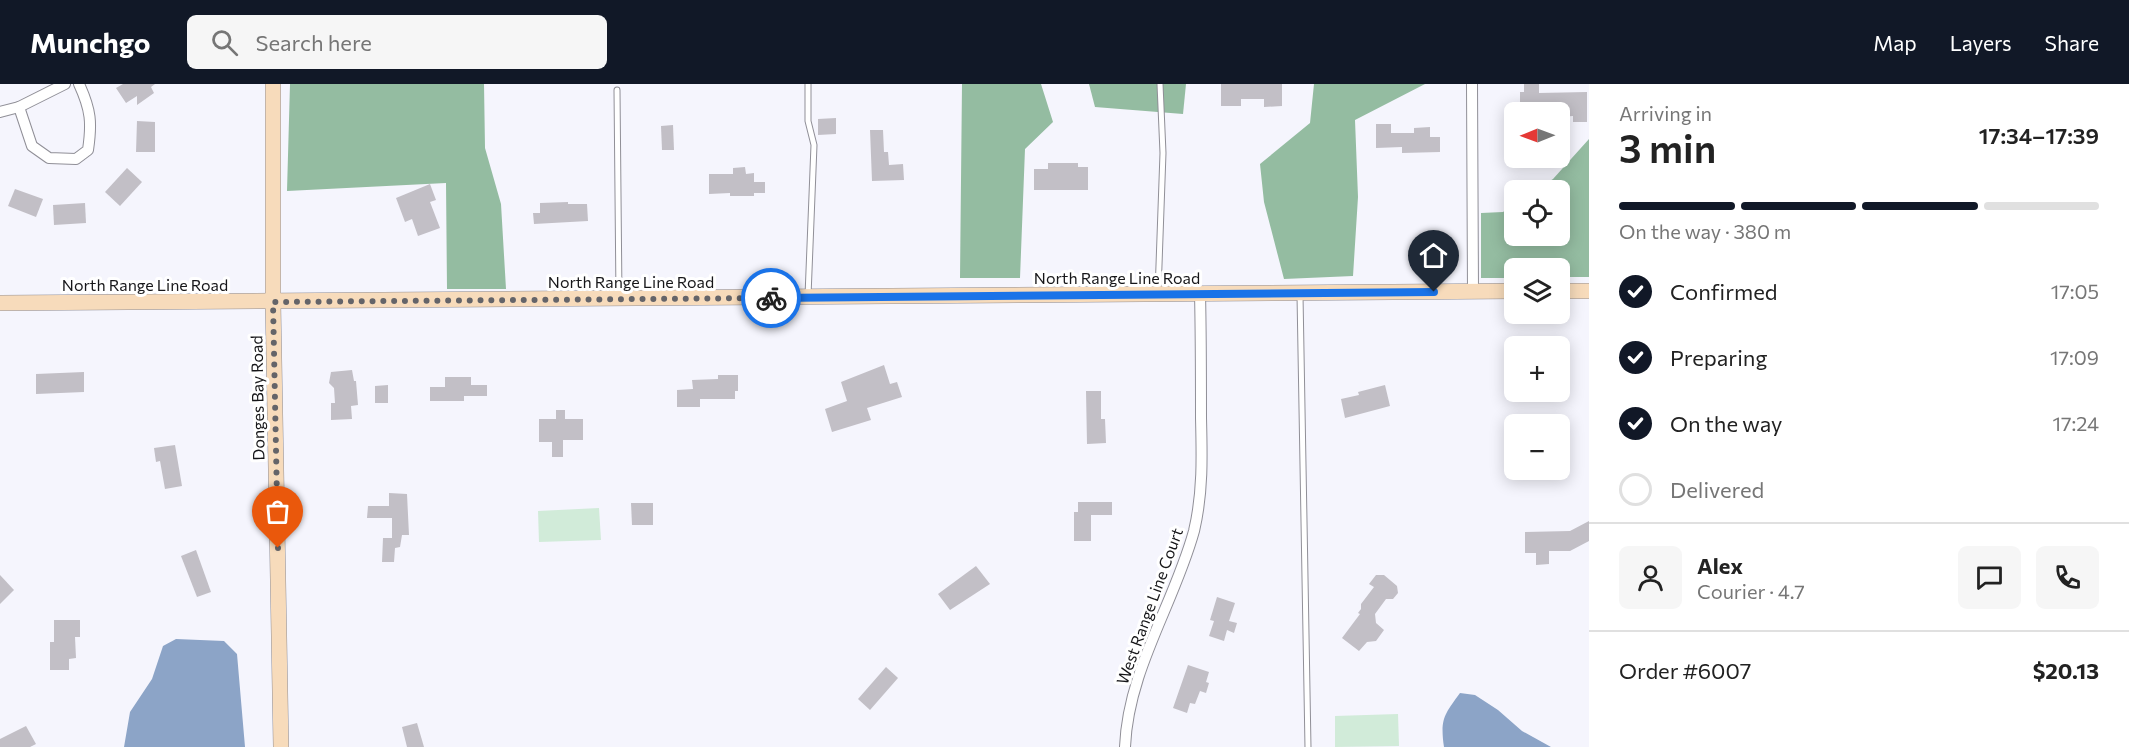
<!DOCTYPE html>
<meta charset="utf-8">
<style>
:root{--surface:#fff;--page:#f6f6f6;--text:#222;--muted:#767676;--line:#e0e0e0;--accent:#111827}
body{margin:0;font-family:Commissioner,sans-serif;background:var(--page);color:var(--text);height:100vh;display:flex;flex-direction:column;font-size:22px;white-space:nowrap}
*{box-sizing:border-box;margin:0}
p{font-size:20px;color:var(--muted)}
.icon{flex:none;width:33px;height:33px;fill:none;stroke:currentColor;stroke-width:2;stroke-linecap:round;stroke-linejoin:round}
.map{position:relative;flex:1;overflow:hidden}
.details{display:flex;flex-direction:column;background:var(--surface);width:540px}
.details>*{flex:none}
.needle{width:39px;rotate:269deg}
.fabs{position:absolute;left:1504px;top:18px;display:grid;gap:12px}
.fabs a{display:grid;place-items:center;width:66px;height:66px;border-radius:9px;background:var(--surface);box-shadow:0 3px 15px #0003;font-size:30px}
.pin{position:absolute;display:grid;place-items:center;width:51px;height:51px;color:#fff;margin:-62px -26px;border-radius:50% 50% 50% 0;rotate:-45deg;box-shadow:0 0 6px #0007}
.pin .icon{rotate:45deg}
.courier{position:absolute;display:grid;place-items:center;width:60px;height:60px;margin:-30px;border:4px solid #1a73e8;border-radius:50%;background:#fff;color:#222;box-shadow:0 2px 8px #0007}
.head em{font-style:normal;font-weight:600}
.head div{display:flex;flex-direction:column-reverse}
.head{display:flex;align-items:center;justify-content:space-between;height:102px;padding:0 30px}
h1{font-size:39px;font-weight:600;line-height:45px}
.bar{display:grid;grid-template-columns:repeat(4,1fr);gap:9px 6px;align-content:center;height:72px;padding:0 30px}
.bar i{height:8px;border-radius:4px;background:var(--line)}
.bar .selected{background:var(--accent)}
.bar p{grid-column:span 4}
.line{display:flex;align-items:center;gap:15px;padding:0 30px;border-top:2px solid var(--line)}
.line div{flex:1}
.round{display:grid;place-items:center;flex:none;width:63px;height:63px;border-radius:9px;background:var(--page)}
ol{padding:0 30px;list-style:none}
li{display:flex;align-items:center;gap:18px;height:66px}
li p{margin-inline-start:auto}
li .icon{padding:6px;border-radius:50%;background:var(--accent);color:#fff;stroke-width:4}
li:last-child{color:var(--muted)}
li i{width:33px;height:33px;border:3px solid var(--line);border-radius:50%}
header{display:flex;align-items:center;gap:36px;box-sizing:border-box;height:84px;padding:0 30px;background:var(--accent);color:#fff}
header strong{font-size:28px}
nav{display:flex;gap:33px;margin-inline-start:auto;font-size:21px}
.search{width:420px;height:54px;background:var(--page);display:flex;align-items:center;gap:15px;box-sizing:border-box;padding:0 21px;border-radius:9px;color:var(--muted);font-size:22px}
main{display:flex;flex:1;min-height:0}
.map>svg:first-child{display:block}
.green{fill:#d1ebd9}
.forest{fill:#94bca1}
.water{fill:#8ca4c7}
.building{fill:#c2bfc6}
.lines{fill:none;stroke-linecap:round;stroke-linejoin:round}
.lane-casing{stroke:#908f97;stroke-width:7}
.street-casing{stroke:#908f97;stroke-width:12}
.secondary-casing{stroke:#908f97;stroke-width:16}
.lane{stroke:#fff;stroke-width:5}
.street{stroke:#fff;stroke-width:10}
.secondary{stroke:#f7dbbb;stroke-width:15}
.done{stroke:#646469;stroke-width:6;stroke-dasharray:0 10.8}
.route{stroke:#1a73e8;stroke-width:8}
.labels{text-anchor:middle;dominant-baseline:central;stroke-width:6;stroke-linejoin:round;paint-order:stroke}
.street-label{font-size:16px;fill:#161619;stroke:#fff}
</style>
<header>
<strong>Munchgo</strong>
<div class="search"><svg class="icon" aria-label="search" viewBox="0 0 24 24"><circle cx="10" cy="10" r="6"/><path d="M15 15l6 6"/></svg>Search here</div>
<nav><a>Map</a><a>Layers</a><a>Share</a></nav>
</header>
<main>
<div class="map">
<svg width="1589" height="663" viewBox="0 0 1589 663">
<rect width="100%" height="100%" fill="#f5f5fd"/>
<g class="green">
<polygon points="599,424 601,456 539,458 538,427"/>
<polygon points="1398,630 1399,662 1335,663 1335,632"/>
</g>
<g class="forest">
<polygon points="290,0 484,0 485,64 501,120 506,205 447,205 446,99 287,107"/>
<polygon points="962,0 1041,0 1053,38 1025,65 1020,194 960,194"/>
<polygon points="1089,0 1186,0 1183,30 1095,23"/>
<polygon points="1314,0 1425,0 1355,36 1358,113 1353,192 1284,195 1264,118 1260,80 1310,39"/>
<polygon points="1589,55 1589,193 1560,193 1560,184 1515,184 1515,194 1481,194 1481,129 1503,128 1515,120 1515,152 1560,152 1560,106 1536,106 1553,95"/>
</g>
<g class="water">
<polygon points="176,555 224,557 237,570 245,663 124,663 130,628 152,595 163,562"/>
<path d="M1460 609 1475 611 1498 626 1522 647 1551 663H1444C1440 635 1444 631 1460 609Z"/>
</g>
<g class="building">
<polygon points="123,0 155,0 151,3 154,9 137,21 137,12 126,19 116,4"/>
<polygon points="1221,0 1282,0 1282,22 1264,23 1264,15 1241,15 1241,22 1221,22"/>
<polygon points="1524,0 1539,0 1539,9 1587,8 1587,38 1573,38 1573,32 1560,33 1560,28 1532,28 1532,18 1520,18 1520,8 1524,8"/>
<polygon points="836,34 836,50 818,51 818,35"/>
<polygon points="137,37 155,38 155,68 136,68"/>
<polygon points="1376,40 1391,40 1391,49 1414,49 1414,44 1430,43 1430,53 1440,53 1440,68 1402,69 1402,63 1376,64"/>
<polygon points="673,41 674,66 662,66 661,42"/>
<polygon points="870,46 883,46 884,68 888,68 889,81 903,80 904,96 872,97"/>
<polygon points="1048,79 1078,79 1078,83 1088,83 1088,106 1034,106 1034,85 1048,85"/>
<polygon points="745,83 746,90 754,89 754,98 765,98 765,109 754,109 754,112 730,112 730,109 709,110 709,90 733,90 733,84"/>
<polygon points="127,84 142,98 120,122 105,108"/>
<polygon points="430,100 436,116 430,118 440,144 418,152 412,135 405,138 396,114"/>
<polygon points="15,105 43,115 36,133 8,122"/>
<polygon points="568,118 568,120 587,120 588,137 534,140 533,129 540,129 540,119"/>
<polygon points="85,119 86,139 54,141 53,121"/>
<polygon points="884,281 890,300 897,298 902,313 867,324 871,336 832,348 825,325 847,317 841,298"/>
<polygon points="352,286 354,297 356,297 358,321 351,322 352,335 331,336 331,319 335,319 334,304 329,299 331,288"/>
<polygon points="84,288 84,308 36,310 36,290"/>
<polygon points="718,291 738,291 738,307 735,307 735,315 700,315 700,323 677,323 677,306 693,305 692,296 718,295"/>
<polygon points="445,293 471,293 471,301 487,301 487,312 464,312 464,317 430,317 430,303 445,303"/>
<polygon points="388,301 388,319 375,319 375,302"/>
<polygon points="1385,301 1390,322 1345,334 1341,315 1359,311 1358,308"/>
<polygon points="1086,307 1101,307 1101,335 1105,335 1106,359 1087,360"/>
<polygon points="556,326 565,326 565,335 583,335 583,356 563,356 563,373 552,373 552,358 539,358 539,335 556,335"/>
<polygon points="175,361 182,402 165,405 160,377 156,378 154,364"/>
<polygon points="389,409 407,410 409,451 402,451 400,463 395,464 394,478 382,478 383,454 392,454 392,434 367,434 368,422 389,422"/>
<polygon points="1078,418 1112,418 1112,431 1091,431 1091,457 1074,457 1074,428 1078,428"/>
<polygon points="631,419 653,419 653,441 632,441"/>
<polygon points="1589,437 1589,457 1570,467 1549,467 1549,480 1536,481 1536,469 1525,469 1525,448 1570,447"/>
<polygon points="196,466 211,508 197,513 181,472"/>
<polygon points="976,482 990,500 950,526 938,510"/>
<polygon points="0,491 14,506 0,520"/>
<polygon points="1376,491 1384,491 1397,502 1398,509 1393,515 1386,515 1375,530 1376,539 1384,546 1376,557 1367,558 1359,567 1342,554 1360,530 1358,529 1361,525 1361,520 1374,503 1369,500"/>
<polygon points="1217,513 1235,519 1229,537 1237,539 1234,549 1227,546 1224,557 1209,552 1214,537 1210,536"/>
<polygon points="54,536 80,536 80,553 75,553 76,574 69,575 69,586 50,586 50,558 54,558"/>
<polygon points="1188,581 1209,588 1206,598 1209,599 1206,609 1200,607 1195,620 1190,619 1187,629 1173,624"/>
<polygon points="886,583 898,594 870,626 858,615"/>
<polygon points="417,639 424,663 407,663 402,643"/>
<polygon points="26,642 36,660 30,663 0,663 0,655"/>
</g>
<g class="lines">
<g class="lane-casing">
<g id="lane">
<polyline points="617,6 619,213"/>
<polyline points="1158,209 1163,69 1160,0"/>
<polyline points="1300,211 1308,663"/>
<polyline points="808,212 814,61 808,37 808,0"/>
</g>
</g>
<g class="street-casing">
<g id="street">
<polyline points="1472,0 1473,208"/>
<path d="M19 23 32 62 49 74 76 75 88 66C92 39 91 26 79 0"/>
<polyline points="0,28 19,23 65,0"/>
<path d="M1125 663C1128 586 1174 520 1194 447 1203 409 1202 372 1201 334 1201 292 1201 251 1200 210"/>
</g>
</g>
<g class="secondary-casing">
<g id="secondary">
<polyline points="273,0 273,218 281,663"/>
<polyline points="1560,207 1589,207"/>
<polyline points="0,219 1515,207"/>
</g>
</g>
<use href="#lane" class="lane"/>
<use href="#street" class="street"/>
<use href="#secondary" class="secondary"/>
</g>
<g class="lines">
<polyline class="done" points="278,464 273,218 771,214"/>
<polyline class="route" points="771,214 1434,208"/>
</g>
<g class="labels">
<g class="street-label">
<text x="1117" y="193">North Range Line Road</text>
<text x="631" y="197">North Range Line Road</text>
<text x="145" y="200">North Range Line Road</text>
<text transform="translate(257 314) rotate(-91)">Donges Bay Road</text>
<text transform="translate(1149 522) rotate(-70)">West Range Line Court</text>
</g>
</g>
</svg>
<div class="fabs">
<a><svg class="needle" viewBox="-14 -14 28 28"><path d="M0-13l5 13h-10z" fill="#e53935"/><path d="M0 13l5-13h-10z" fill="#767676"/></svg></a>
<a><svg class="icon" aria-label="locate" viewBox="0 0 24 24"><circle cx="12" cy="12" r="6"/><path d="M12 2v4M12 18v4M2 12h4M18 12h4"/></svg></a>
<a><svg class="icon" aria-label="layers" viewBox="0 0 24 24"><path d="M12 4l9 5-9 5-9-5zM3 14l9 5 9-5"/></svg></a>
<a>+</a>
<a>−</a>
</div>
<div class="pin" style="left:278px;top:464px;background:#ea580c"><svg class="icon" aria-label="bag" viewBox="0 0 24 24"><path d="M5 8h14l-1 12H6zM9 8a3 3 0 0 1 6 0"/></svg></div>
<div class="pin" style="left:1434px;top:208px;background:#1f2937"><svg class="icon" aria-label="home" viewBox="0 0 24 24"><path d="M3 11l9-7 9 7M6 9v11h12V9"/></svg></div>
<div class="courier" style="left:771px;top:214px"><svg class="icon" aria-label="bike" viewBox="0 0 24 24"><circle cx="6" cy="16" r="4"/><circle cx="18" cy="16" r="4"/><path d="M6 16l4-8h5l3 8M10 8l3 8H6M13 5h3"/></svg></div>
</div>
<section class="details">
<div class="head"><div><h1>3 min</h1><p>Arriving in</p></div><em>17:34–17:39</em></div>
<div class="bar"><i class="selected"></i><i class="selected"></i><i class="selected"></i><i></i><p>On the way · 380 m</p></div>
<ol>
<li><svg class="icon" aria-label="check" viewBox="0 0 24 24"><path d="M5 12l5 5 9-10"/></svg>Confirmed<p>17:05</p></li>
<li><svg class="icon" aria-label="check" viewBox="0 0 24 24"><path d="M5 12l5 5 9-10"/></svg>Preparing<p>17:09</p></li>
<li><svg class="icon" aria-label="check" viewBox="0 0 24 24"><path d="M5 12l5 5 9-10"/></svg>On the way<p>17:24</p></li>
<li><i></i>Delivered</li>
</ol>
<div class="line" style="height:108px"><a class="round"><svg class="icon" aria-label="person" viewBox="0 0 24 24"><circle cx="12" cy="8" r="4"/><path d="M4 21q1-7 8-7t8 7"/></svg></a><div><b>Alex</b><p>Courier · 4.7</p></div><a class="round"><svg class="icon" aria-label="chat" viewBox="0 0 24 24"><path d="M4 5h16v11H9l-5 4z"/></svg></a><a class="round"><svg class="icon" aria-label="phone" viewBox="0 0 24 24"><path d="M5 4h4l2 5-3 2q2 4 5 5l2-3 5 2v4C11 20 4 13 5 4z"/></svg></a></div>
<div class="line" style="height:78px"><div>Order #6007</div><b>$20.13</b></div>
</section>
</main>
